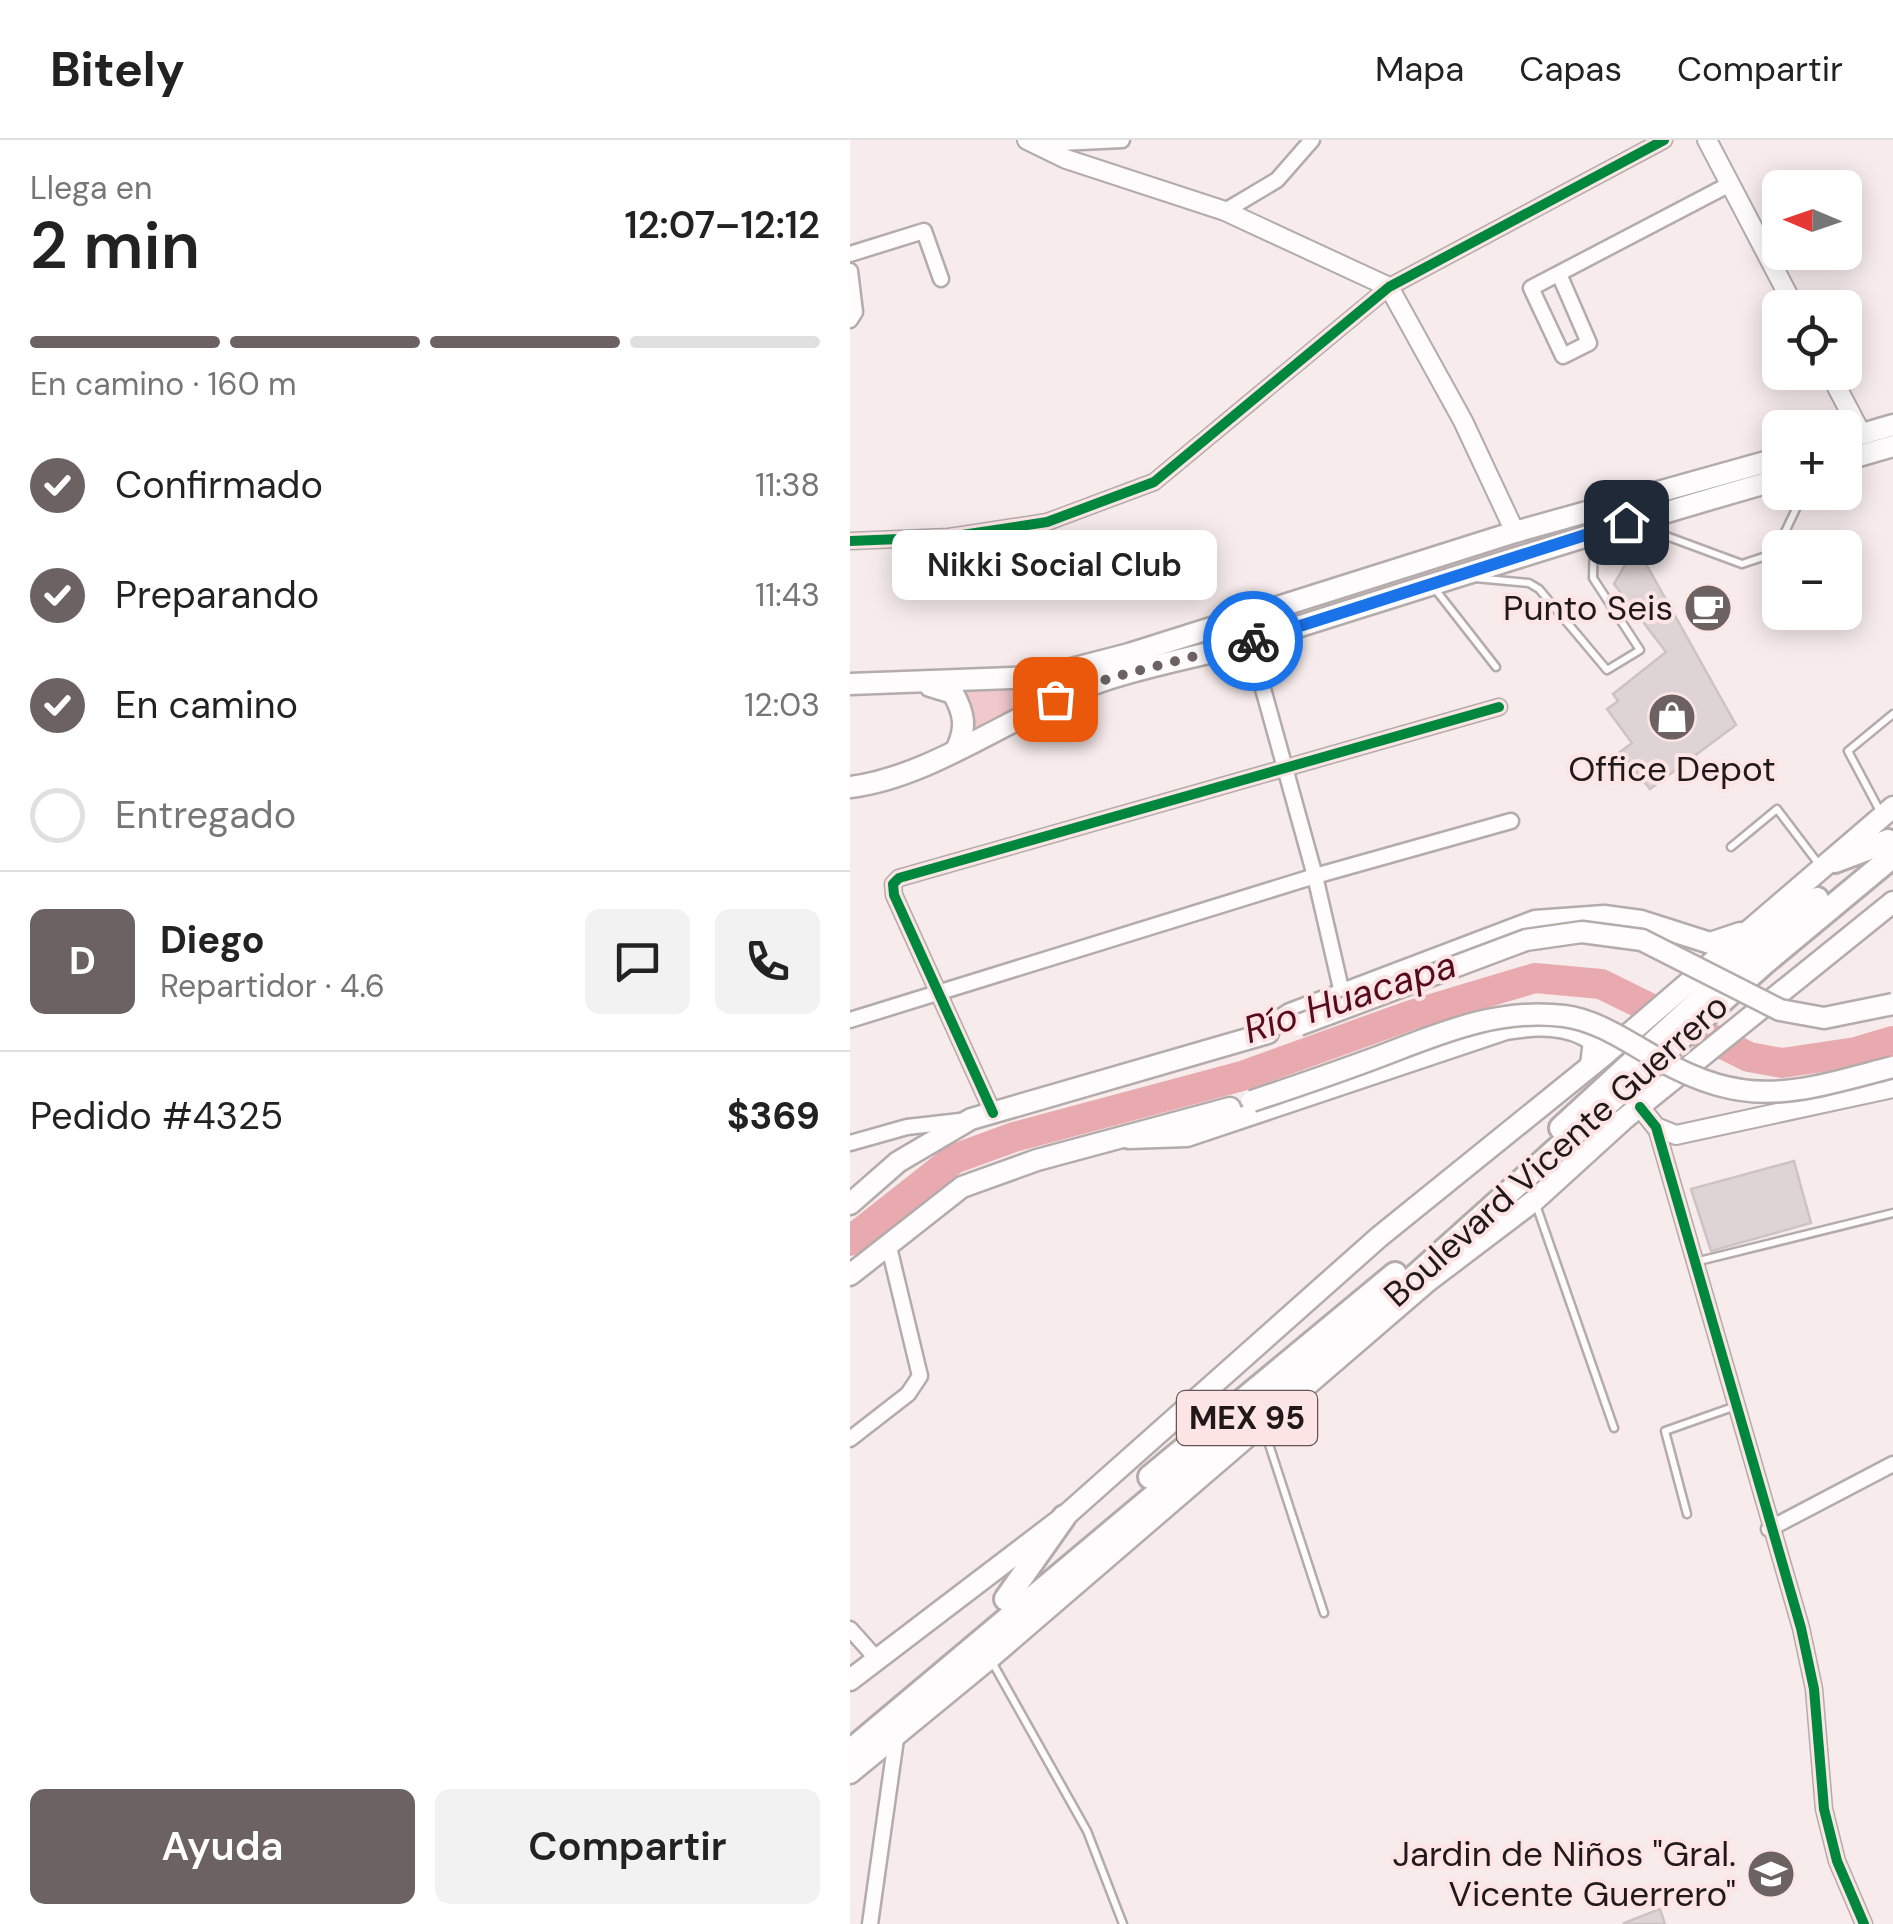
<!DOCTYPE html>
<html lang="es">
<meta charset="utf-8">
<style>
:root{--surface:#fff;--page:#f2f2f2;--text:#222;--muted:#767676;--line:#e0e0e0;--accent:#6c6262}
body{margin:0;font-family:"DM Sans",sans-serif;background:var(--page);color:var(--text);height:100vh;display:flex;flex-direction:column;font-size:38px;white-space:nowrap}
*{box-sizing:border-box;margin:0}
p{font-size:32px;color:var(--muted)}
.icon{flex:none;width:55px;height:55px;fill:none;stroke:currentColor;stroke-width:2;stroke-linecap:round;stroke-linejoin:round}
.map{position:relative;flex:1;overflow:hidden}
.panel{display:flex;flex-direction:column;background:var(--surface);width:850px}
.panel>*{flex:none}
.needle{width:65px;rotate:272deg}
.buttons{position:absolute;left:912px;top:30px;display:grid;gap:20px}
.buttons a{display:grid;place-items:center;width:100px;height:100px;border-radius:15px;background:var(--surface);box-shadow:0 5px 25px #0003;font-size:50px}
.pin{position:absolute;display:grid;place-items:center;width:85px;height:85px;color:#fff;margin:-42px;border-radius:20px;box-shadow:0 5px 15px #0006}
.courier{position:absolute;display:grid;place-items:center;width:100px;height:100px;margin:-50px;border:8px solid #1a73e8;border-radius:50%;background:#fff;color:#222;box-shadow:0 2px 12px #0007}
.bubble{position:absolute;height:70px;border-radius:15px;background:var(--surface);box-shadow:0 5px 25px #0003;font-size:32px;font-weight:600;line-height:70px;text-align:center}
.overview em{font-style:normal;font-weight:600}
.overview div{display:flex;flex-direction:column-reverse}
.overview{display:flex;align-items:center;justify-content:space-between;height:170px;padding:0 30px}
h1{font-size:65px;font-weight:600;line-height:75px}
.bar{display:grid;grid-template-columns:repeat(4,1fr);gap:15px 10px;align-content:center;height:120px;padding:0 30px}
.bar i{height:12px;border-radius:8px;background:var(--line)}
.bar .selected{background:var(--accent)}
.bar p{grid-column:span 4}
.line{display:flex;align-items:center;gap:25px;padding:0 30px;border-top:2px solid var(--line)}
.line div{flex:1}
.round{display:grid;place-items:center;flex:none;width:105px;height:105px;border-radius:15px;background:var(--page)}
ol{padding:0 30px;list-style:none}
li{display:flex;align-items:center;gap:30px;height:110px}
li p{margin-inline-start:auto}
li .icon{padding:10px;border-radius:50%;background:var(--accent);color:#fff;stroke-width:4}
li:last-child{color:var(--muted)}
li i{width:55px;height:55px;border:5px solid var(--line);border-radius:50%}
.cta{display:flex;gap:20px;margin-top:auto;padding:20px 30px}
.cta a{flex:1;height:115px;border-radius:15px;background:var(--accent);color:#fff;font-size:40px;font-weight:600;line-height:115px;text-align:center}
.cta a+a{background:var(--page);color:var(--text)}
header{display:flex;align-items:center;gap:60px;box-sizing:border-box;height:140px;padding:0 50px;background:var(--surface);border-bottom:2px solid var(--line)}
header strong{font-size:48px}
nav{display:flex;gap:55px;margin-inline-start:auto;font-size:35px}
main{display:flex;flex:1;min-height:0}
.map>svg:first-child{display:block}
.green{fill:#f1c8cb}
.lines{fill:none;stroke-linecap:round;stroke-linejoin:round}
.river{stroke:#e9aaaf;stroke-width:30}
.building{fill:#dfd4d5;stroke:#cdc3c3;stroke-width:2.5}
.service-casing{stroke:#b4abab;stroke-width:11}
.minor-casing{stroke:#b4abab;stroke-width:19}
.tertiary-casing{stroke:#b4abab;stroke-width:22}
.secondary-casing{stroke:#b4abab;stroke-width:25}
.trunk-casing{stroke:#b4abab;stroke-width:28}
.service{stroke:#fefcfc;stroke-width:6}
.minor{stroke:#fefcfc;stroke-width:14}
.tertiary{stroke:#fefcfc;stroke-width:18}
.secondary{stroke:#fefcfc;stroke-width:20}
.trunk{stroke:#fefcfc;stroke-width:22}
.secondary-bridge-casing{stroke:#b4abab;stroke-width:25;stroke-linecap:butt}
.secondary-bridge{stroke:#fefcfc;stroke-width:20}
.cycleway-casing{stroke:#fde5e6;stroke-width:16}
.cycleway{stroke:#00873e;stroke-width:10}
.done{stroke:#6c6262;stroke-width:10;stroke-dasharray:0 18}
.route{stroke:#1a73e8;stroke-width:12}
.labels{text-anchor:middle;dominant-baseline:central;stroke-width:8;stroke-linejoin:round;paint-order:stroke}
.shield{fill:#fde5e6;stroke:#635656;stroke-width:2.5}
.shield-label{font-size:32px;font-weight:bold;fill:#211919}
.poi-label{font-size:35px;fill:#211919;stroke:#fde5e6;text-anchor:end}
.street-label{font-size:35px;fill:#211919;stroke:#fde5e6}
.water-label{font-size:38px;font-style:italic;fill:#570a1c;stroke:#fde5e6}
</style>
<header>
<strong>Bitely</strong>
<nav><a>Mapa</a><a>Capas</a><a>Compartir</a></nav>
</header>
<main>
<section class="panel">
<div class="overview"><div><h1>2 min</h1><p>Llega en</p></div><em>12:07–12:12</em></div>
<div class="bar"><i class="selected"></i><i class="selected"></i><i class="selected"></i><i></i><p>En camino · 160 m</p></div>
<ol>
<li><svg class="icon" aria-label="check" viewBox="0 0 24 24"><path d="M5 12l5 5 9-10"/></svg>Confirmado<p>11:38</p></li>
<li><svg class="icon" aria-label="check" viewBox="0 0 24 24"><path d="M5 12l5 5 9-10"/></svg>Preparando<p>11:43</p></li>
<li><svg class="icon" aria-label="check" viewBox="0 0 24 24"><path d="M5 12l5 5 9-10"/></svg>En camino<p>12:03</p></li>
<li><i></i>Entregado</li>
</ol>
<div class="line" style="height:180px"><b class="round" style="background:var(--accent);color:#fff">D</b><div><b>Diego</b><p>Repartidor · 4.6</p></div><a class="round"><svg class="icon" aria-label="chat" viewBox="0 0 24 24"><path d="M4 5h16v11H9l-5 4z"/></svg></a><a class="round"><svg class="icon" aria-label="phone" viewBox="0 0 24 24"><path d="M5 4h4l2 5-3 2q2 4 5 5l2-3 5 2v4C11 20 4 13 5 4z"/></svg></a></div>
<div class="line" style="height:130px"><div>Pedido #4325</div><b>$369</b></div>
<div class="cta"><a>Ayuda</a><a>Compartir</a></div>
</section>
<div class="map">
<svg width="1043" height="1784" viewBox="0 0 1043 1784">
<rect width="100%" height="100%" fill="#f7ebeb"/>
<path class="green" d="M930 326V330C754 380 580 435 406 490 307 522 213 539 120 591L108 549H142Z"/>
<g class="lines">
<polyline class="river" points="0,1101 104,1019 164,997 392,936 561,875 685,838 751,844 899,917 932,923 1006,912 1043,901"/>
</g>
<g class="building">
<polygon points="786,406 886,585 800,649 770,612 782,603 757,569 768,561 763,554 816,512 764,444"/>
<polygon points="944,1021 961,1083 861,1111 841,1049"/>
<polygon points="810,1769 815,1784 774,1784 774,1783"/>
</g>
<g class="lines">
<g class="service-casing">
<g id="service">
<polyline points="792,387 892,424 925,413 954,352"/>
<polyline points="625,438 679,443 689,449 757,530 790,510 743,438 744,397"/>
<polyline points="585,449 646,527"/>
<polyline points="1031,673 998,611 1043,574"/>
<polyline points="881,707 927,669 968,723"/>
<polyline points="685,1062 764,1288"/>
<polyline points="845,1122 1043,1073"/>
<polyline points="414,1289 474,1473"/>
<polyline points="837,1374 815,1291 883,1267"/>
<polyline points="141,1520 237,1691 273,1784"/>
</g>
</g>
<g class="minor-casing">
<g id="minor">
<polyline points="189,4 272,0"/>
<polyline points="375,71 427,40 462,0"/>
<polyline points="0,114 74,91 91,139"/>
<polyline points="0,131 5,172 0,180"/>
<polyline points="709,134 739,203 713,216 681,148 880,44"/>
<polyline points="0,401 99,397 197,382 304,342 539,147 814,0"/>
<polyline points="400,502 465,736 492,853"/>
<polyline points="0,880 465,736 661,681"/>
<polyline points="143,973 44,755 43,744 49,738 649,567"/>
<polyline points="806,987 951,1488 964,1549 974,1669 987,1721 1014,1784"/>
<polyline points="0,1003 57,987 110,981"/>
<polyline points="0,1299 58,1254 70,1236 38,1103"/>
<polyline points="919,1389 1043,1324"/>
<polyline points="0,1489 26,1518"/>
<polyline points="20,1784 47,1592"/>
</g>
</g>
<g class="tertiary-casing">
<g id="tertiary">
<polyline points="177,0 216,19 375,71 539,147 613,281 665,392"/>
<polyline points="857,0 945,168"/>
<polyline points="979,232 1012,295"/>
<polyline points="790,967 806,987 826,995 1043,948"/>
</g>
</g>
<g class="secondary-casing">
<g id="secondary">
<polyline points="995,299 1043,285"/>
<polyline points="995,320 1043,306"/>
<polyline points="0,544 190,537 279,514 665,392 930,318"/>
<path d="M80 546 103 553C114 573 117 587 107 608"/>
<path d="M0 647C84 637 170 569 252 541 302 524 355 516 406 500 581 445 754 389 930 339"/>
<polyline points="407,896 440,874 685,781 754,776 791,781 860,803 890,793"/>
<path d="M279 998 337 996 656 889C686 884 719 882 744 901L741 925"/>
<polyline points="0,1064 48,1022 121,979 418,893"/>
<polyline points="0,1135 112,1047 187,1020 380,968"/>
<polyline points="0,1540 214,1377 529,1097 753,916 1043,667"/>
<polyline points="0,1633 140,1518 578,1141 685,1060 774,979 1043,762"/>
</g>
</g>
<g class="trunk-casing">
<g id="trunk">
<polyline points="985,721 1038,701"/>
<polyline points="711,988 900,814 967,759"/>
<polyline points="300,1337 545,1134"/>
<polyline points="156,1459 214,1377"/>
<polyline points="0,1611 552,1148 913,824 1043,716"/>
</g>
</g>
<use href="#service" class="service"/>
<use href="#minor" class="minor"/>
<use href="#tertiary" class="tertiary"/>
<use href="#secondary" class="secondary"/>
<use href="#trunk" class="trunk"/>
<g class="secondary-bridge-casing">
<g id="secondary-bridge">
<polyline points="449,885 676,800 732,792 792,800 930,870 974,878 1043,864"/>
<path d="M402 961C441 948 479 935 517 921 582 897 644 867 714 876 748 880 781 904 810 920 901 971 949 951 1043 927"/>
</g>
</g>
<use href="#secondary-bridge" class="secondary-bridge"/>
<g class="cycleway-casing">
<g id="cycleway">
<polyline points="0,401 99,397 197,382 304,342 539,147 814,0"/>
<polyline points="790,967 806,987 951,1488 964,1549 974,1669 987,1721 1014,1784"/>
<polyline points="143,973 44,755 43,744 49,738 649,567"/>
</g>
</g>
<use href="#cycleway" class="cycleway"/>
</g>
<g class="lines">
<polyline class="done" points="205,559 260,538 403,501"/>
<polyline class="route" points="403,501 776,382"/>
</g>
<defs>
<g id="cafe-disc" transform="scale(2.5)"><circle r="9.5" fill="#6c6262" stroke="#fde5e6"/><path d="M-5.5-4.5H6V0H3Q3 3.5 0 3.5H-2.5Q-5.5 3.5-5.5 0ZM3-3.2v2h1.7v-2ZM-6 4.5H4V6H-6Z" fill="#fff"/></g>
<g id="shop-disc" transform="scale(2.5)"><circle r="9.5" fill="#6c6262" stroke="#fde5e6"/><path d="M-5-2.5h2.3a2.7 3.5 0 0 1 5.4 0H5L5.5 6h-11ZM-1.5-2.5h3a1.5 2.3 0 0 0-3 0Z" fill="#fff"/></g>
<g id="school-disc" transform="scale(2.5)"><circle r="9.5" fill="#6c6262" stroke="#fde5e6"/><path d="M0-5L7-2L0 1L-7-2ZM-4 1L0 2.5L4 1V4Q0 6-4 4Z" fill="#fff"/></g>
</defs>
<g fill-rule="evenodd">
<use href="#cafe-disc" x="858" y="468"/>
<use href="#shop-disc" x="822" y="577"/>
<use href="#school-disc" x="921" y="1734"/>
</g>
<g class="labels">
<rect class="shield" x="327" y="1251" width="140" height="54" rx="8"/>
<g class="shield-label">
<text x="397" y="1278">MEX 95</text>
</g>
<g class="poi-label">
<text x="823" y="468">Punto Seis</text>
<text x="822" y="629" text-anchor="middle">Office Depot</text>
<text x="886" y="1714">Jardin de Niños "Gral.<tspan x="886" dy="40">Vicente Guerrero"</tspan></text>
</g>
<g class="street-label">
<text transform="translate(706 1010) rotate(-42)">Boulevard Vicente Guerrero</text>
</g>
<g class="water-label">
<text transform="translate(500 857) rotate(-18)">Río Huacapa</text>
</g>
</g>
</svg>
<div class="buttons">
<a><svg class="needle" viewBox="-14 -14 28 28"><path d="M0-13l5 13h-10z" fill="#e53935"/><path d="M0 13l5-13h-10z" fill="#767676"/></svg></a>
<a><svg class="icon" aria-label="locate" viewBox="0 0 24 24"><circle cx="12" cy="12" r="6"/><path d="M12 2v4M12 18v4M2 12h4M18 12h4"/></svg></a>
<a>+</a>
<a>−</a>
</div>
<div class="pin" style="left:205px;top:559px;background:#ea580c"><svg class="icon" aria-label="bag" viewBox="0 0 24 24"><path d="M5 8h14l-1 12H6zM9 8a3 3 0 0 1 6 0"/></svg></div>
<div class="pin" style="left:776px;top:382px;background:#1f2937"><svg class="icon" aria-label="home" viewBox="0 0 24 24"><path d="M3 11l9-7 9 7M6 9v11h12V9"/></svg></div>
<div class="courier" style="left:403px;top:501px"><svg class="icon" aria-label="bike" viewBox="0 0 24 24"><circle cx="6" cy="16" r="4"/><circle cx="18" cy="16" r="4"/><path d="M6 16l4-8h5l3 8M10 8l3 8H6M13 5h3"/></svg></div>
<div class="bubble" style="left:42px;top:390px;width:325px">Nikki Social Club</div>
</div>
</main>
